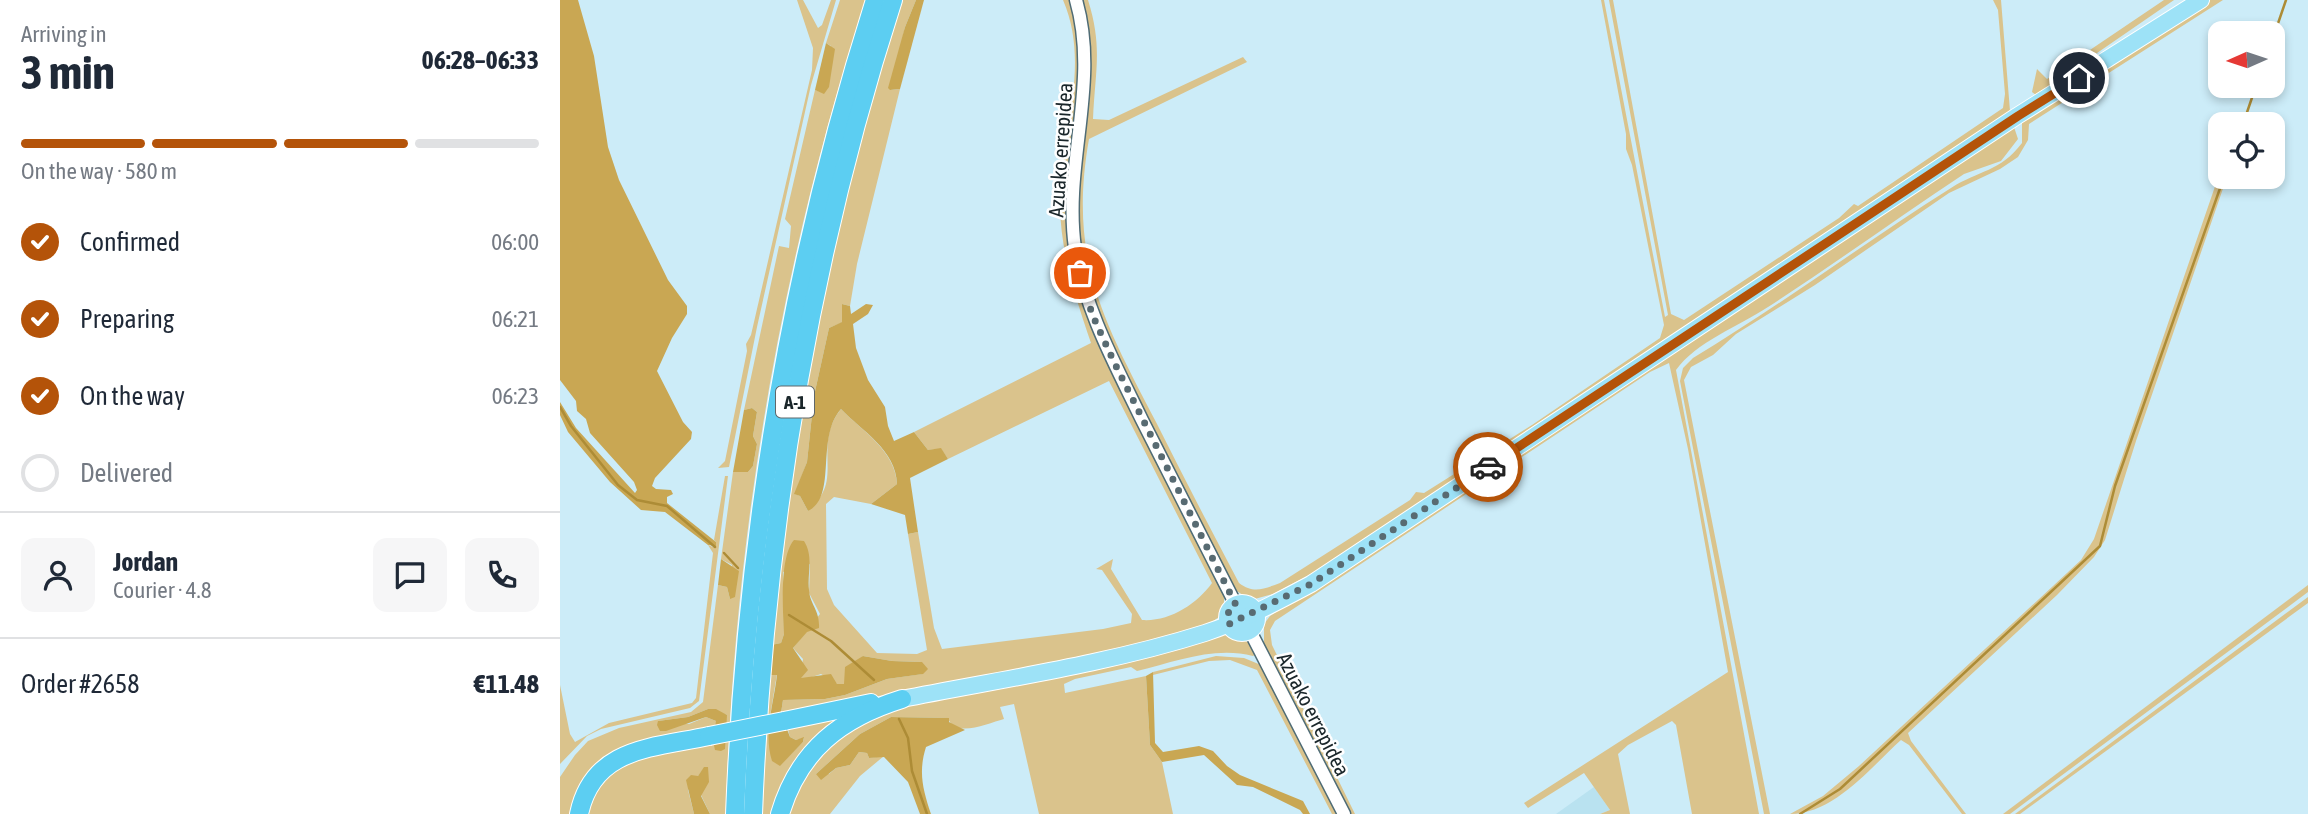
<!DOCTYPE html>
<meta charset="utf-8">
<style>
:root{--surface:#fff;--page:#f6f6f7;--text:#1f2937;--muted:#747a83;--line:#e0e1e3;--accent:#b45309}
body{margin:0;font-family:"Asap Condensed",sans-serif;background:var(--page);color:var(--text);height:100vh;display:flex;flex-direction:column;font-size:26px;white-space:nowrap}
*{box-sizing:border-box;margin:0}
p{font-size:23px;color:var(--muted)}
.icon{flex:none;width:38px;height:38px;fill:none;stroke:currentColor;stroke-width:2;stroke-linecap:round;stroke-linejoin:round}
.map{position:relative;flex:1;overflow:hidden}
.panel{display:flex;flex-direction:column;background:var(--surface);width:560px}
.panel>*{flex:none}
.needle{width:46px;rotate:267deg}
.buttons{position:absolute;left:1648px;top:21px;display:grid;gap:14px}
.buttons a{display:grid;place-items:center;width:77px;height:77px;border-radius:14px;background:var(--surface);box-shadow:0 4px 10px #0003;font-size:35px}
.pin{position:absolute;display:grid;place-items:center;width:60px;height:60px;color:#fff;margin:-30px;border:4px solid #fff;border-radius:50%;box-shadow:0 2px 7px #0007}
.courier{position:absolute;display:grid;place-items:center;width:70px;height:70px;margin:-35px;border:5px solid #b45309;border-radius:50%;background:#fff;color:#222;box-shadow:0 2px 9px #0007}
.overview em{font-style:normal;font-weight:700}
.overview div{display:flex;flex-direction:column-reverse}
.overview{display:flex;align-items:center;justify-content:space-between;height:119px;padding:0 21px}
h1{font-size:46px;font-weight:700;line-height:52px}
.bar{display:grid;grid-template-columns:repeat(4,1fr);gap:10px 7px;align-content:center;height:84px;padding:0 21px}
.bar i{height:9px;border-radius:5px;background:var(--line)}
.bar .active{background:var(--accent)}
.bar p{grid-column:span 4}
.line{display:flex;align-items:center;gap:18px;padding:0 21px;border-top:2px solid var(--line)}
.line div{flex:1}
.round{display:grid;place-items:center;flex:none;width:74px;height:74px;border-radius:14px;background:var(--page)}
ol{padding:0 21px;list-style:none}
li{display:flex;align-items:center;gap:21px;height:77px}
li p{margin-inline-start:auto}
li .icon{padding:7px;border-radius:50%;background:var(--accent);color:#fff;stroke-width:4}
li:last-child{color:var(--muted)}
li i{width:38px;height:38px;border:4px solid var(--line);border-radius:50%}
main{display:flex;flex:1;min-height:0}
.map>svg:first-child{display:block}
.built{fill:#b9e2f0}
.green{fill:#dac38c}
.forest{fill:#c9a753}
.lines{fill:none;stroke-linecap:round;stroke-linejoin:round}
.stream{stroke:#ad8c36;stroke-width:2.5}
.minor-casing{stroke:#4f6c76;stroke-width:15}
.major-casing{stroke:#fff;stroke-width:18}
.highway-casing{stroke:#fff;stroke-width:20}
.minor{stroke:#fff;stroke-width:12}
.major{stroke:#9de2f7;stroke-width:16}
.highway{stroke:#5ccef2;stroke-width:18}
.highway-bridge-casing{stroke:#fff;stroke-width:20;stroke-linecap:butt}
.highway-bridge{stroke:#5ccef2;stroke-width:18}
.done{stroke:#586b72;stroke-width:7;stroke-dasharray:0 12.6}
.route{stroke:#b45309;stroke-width:9}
.labels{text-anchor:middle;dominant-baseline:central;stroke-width:5;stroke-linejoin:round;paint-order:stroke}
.shield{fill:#fff;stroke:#5f676a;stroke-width:2}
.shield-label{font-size:19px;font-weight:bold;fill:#1a262a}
.street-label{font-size:21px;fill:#1a262a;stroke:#fff}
</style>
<main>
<section class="panel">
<div class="overview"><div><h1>3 min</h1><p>Arriving in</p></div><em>06:28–06:33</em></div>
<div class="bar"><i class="active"></i><i class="active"></i><i class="active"></i><i></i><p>On the way · 580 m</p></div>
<ol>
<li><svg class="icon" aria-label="check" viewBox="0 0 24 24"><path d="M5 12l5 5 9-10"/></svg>Confirmed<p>06:00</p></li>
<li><svg class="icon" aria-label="check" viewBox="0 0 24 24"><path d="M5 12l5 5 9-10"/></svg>Preparing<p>06:21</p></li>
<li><svg class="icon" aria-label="check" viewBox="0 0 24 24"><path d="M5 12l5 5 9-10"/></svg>On the way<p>06:23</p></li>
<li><i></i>Delivered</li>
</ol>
<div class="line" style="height:126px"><a class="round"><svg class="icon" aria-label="person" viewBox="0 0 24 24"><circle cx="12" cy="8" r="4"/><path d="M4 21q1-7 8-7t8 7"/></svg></a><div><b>Jordan</b><p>Courier · 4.8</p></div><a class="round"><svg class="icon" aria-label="chat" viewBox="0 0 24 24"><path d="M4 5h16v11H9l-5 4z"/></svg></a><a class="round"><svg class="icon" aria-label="phone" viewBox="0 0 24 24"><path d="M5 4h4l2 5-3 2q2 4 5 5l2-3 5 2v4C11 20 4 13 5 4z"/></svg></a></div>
<div class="line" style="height:91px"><div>Order #2658</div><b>€11.48</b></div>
</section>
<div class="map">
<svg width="1748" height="814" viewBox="0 0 1748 814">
<rect width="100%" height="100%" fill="#ccecf8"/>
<polygon class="built" points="1034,787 1050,810 1040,814 996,814"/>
<g class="green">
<polygon points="237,0 243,0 258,28 262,25 271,0 276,0 251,85 197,327 169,467 158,468 165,461 187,351 186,344 191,335 252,70 253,48"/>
<path d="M280 0H306C221 256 173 544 166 814H150L141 795 144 768 128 790 134 814H23L52 765 153 741 167 715 148 709 128 717 98 721 129 724 146 717 156 721V727C125 736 47 748 28 773 20 785 17 800 13 814H0V777L15 755 28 741 59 728 131 712 143 702 158 585 167 587 170 599 172 565 161 559 173 472H188L193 466 197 444 193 436 197 412 192 408 184 410 219 246 229 248 231 226 225 219 255 90 264 93 271 46 266 43Z"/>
<path d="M342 0H356L345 27 331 90 340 89 297 264 290 306 282 304 283 322 269 328 254 396 247 462 235 494 240 496 248 511C253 506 259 500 262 494 276 470 256 440 281 409 303 432 335 450 337 484L311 504 274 497 266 504 267 589 274 605 317 653 357 654 367 650 348 534 358 532 374 628 382 649 543 629 571 623 572 614 542 570 536 569 553 559 551 569 582 620C609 622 637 604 652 583L549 381 388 459 381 449 368 450 354 432 531 343C516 299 501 254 500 207 499 138 532 67 503 0H511C518 25 521 53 520 79 518 126 503 173 507 221 515 301 547 363 583 434 608 481 632 528 656 575L664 593V605L659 617 646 626 581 644 353 690 221 713 223 700 265 699 285 695 327 679 362 674V662L332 661 303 656 284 684H277L261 674 243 680 240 678 243 659 233 648 260 614 249 593 250 564 223 572 224 634 221 643 211 645C218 584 222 521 232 460 259 305 294 151 342 0Z"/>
<path d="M521 0H528C543 48 535 71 533 119L549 120 683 57 687 62 529 139C508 258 543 320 596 422 623 476 651 530 679 583 694 594 703 589 720 583L850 500 856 492 864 493 972 425 1100 338 1104 325 1072 165 1066 149V134L1041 0H1044L1105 317 1108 315 1049 0H1053L1111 314 1124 320 1279 218 1294 204 1298 206 1443 108 1445 94 1438 10 1433 0H1441L1450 111 766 566 713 594 691 600 675 590C647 535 619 479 591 424 560 362 526 302 519 232 512 153 543 77 521 0Z"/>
<polygon points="1604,0 1614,0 1476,95 1472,92 1477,69 1487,79"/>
<path d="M1648 0H1663L1469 124 1468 140 1458 157 1440 169 1389 193 1255 285 1176 334 1153 355 1131 367 1124 380 1210 814H1204L1120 381 1123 368 1133 358C1221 305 1304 243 1391 188 1419 170 1440 172 1462 143V121Z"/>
<path d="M1454 127 1458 139 1441 161 1404 174C1338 218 1274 264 1208 307 1179 326 1136 342 1116 370L1199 814H1132L1116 725 1112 721 1068 745 1058 754 1070 814H1040L1050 810 1024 773 968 808 964 803 1168 672 1128 449 1109 363 1090 372 715 621 710 630 712 645 795 814H790L704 646V624L710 616Z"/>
<path d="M1661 169V177H1667L1576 441 1545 540 1534 557 1497 595 1348 733 1351 741 1406 814H1402L1349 745 1341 740C1310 768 1274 814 1230 814L1263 796 1299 766 1521 560 1534 539Z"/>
<polygon points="165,476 168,476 139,701 130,708 41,729 27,736 0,764 0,685 10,734 15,742 49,723 132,703 136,698 153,553 148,545 153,547 156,542 154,540"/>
<polygon points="1748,585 1748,592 1450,814 1443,814"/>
<polygon points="1748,597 1748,603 1460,814 1455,814"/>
<path d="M667 634 688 642 696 654 693 656C654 646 615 662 577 671L571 667 515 679 504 684 505 693 586 676 590 745 602 762 613 814H479L454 704 440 707 444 719C428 723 395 739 388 718L331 717 300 734 256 774H269L276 768 290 765 299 752 307 753 309 758 324 756 300 776 270 814H226L247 768 281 733 327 710Z"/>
<polygon points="656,656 684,658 701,665 778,814 772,814 697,670 670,660 649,661 593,675 593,672"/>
<polygon points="217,674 210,716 220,765 243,742 244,738 236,740 230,737 227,726 299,711 273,727 215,814 201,814 207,675"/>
</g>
<g class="forest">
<polygon points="0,0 18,0 34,56 48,147 59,180 108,280 127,306 127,314 112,338 97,371 123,422 132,432 131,439 95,478 92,486 96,489 111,490 113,494 107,497 107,503 156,542 156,546 148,545 105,512 81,510 50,482 8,432 0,415 0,402 16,428 75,493 77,490 74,482 30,433 26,419 17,411 16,401 0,380"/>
<polygon points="356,0 364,0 340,89 330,90 328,88 345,27"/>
<polygon points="266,43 275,49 269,87 264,94 255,90"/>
<path d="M282 304 290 306 291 314 306 304 313 305 308 314 293 324 296 348 308 380 325 407 328 426 334 441 354 432 368 450 381 448 388 459 350 478 358 532 348 534 345 515 311 504 337 484C336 450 303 432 281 409 255 438 278 497 248 511L240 496 234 494 247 462 254 396 269 328 282 322Z"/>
<polygon points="192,408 197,412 193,436 197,444 193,466 188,472 173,472 184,410"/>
<path d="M234 540 244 541C254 557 247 573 249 590 250 605 260 610 259 628L247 632 233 648 248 670 241 678 271 674 277 684H284L285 667 303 656 332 661 362 662 368 669 363 674 327 679 285 695 265 699 223 700 221 713 230 737 236 740 244 737 243 742 220 766 212 761C203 733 214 703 217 675H207L211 645 221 643 224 634C223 611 219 557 234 540Z"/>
<polygon points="161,559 179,571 175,597 170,599 167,587 158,585"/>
<polygon points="593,672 595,743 603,752 639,746 653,751 667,766 680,775 743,801 750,814 743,814 740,810 693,787 677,785 644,755 602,762 590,745 586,676"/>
<polygon points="148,709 156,709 167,715 165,749 161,751 155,750 153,741 156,721 146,717 106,731 100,731 97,725 98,721 128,717"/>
<path d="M331 717 389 718V722L405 730 366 747C358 772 363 790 371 814H360L348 782 324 757 309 758 307 753 299 752 290 765 276 768 261 780 256 774 300 734Z"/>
<polygon points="144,767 148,767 149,782 141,796 150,814 134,814 126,780 131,775 138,776"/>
</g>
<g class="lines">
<g class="stream">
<polyline points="1713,38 1726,0"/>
<polyline points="1683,124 1696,86"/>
<polyline points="0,407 11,426 58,485 77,500 107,506 155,547"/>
<polyline points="164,553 178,568"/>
<polyline points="229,615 271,641 314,680"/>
<polyline points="339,719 348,738 352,771 367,814"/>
<polyline points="1240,814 1280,789 1540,546 1555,486 1664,177"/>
</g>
<g class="minor-casing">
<g id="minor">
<path d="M516 0C540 83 503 164 515 248 525 310 555 364 582 420 613 482 645 543 676 605"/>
<polyline points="690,631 784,814"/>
</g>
</g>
<g class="major-casing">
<g id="major">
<circle cx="682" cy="618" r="15"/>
<path d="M342 699C443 679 547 664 645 633 682 621 717 602 751 584L1457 116 1641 0"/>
</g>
</g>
<g class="highway-casing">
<g id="highway">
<polyline points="224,721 311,703"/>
<path d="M19 814C33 747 93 748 149 736"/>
<path d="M175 814C186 538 231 264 315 0"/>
<path d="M193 814C204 538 248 263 333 0"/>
<path d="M220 814C239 750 281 718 342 699"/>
</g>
</g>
<use href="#minor" class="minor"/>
<use href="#major" class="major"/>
<use href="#highway" class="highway"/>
<g class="highway-bridge-casing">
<polyline id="highway-bridge" points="149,736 224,721"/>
</g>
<use href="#highway-bridge" class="highway-bridge"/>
</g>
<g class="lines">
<polyline class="done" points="520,273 532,314 554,362 676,605 668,613 669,624 751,584 928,467"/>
<polyline class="route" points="928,467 1458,116 1519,78"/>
</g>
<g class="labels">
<rect class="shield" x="216" y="386.5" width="38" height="31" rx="5"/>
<g class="shield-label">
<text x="235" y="402">A-1</text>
</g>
<g class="street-label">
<text transform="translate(500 150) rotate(-86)">Azuako errepidea</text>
<text transform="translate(754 714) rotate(63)">Azuako errepidea</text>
</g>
</g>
</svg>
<div class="buttons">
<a><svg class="needle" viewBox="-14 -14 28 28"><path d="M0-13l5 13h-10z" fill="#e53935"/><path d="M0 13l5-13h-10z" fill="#747a83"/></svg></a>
<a><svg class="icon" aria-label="locate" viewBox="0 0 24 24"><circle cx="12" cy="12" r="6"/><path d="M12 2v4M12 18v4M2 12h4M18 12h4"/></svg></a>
</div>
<div class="pin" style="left:520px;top:273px;background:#ea580c"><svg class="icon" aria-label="bag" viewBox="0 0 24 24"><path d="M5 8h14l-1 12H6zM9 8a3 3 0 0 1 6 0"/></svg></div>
<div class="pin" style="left:1519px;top:78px;background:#1f2937"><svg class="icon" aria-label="home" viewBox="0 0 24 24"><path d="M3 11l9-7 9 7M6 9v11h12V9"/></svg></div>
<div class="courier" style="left:928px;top:467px"><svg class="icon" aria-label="car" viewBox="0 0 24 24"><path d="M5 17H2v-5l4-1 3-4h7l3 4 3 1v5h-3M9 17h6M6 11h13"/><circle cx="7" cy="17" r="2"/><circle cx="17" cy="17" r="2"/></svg></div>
</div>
</main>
